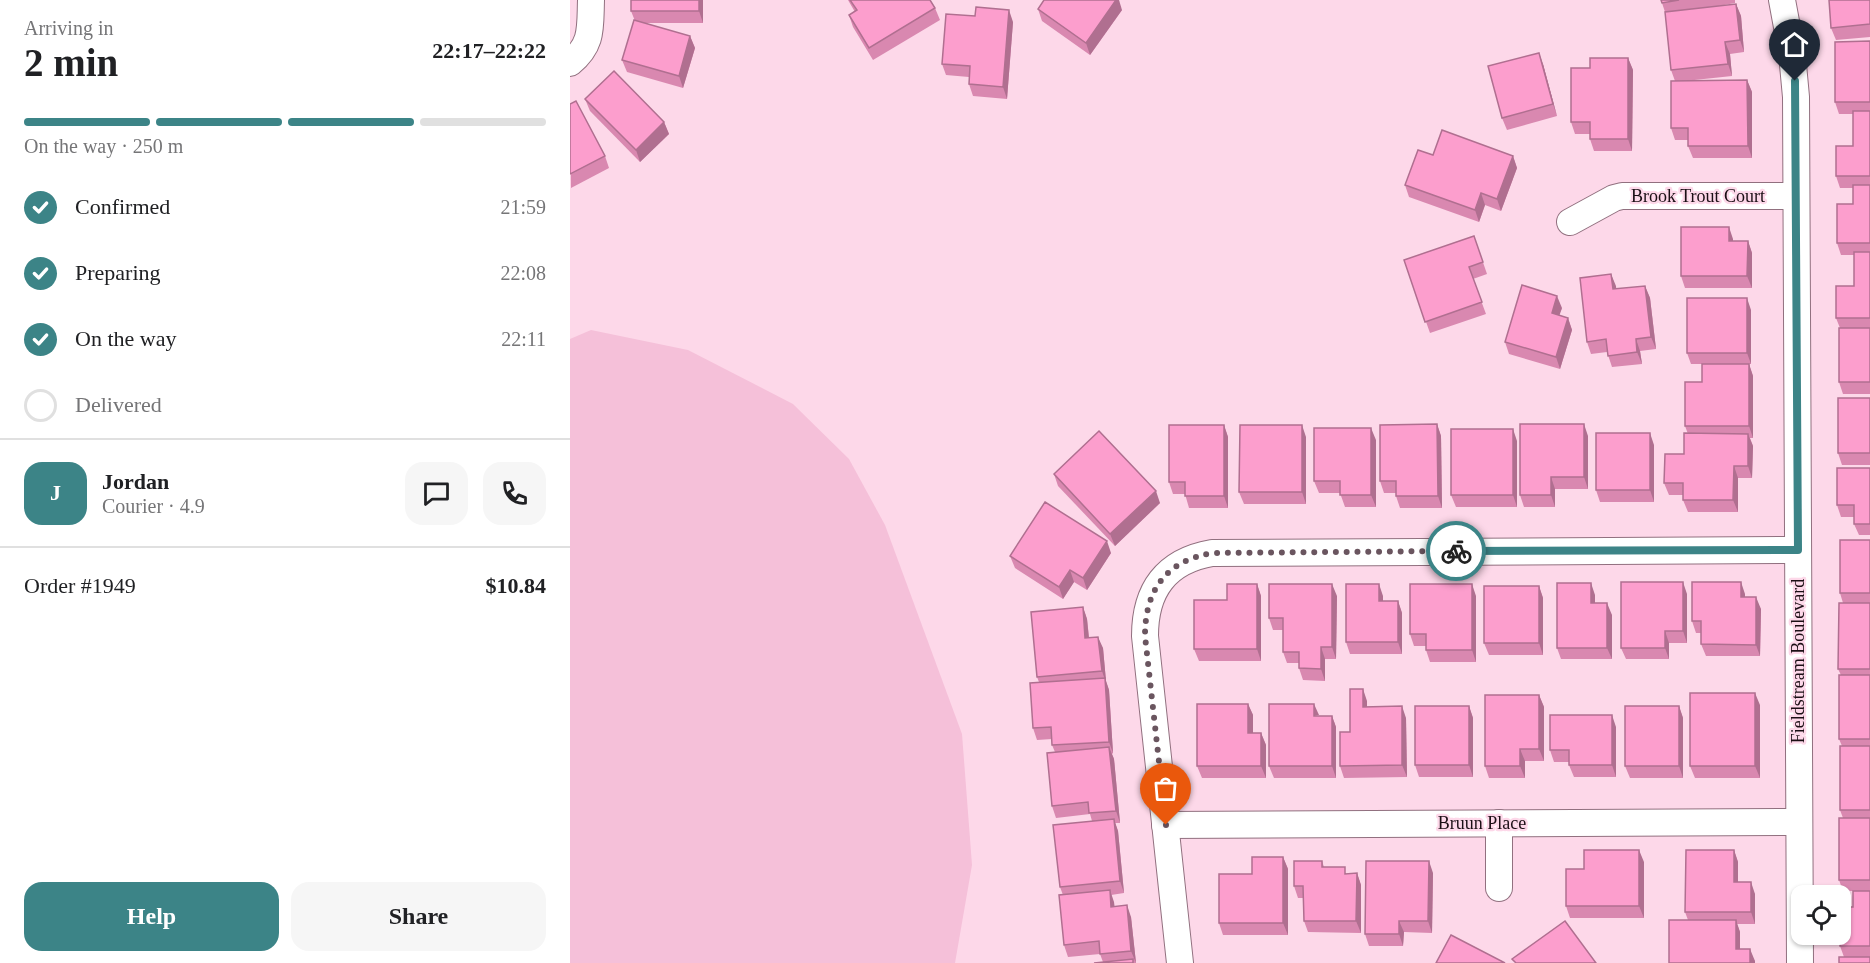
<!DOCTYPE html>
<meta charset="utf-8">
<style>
:root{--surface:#fff;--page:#f6f6f6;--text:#202124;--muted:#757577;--line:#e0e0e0;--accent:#3c8487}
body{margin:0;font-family:"Times New Roman",serif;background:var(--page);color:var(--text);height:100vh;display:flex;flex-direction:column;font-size:22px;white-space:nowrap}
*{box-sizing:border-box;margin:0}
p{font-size:20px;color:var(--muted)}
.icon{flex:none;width:33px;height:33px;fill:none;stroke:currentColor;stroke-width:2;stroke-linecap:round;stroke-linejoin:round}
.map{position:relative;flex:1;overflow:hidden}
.side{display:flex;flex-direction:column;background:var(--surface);width:570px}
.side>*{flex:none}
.controls{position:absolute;left:1221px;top:885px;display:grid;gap:12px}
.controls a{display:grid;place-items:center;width:60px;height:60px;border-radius:12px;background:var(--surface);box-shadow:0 2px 4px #0004;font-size:30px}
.pin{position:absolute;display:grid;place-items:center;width:51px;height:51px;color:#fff;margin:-62px -26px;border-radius:50% 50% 50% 0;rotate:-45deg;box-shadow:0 0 6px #0007}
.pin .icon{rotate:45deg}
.courier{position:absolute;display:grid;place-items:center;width:60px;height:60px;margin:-30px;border:4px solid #3c8487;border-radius:50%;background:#fff;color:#222;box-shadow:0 2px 8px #0007}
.overview em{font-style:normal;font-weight:700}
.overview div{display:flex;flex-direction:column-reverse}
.overview{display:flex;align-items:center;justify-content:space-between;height:102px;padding:0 24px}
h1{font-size:39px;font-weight:700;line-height:45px}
.bar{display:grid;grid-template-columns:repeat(4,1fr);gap:9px 6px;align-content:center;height:72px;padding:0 24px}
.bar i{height:8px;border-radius:4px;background:var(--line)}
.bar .on{background:var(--accent)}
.bar p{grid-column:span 4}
.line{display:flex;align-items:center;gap:15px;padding:0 24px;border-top:2px solid var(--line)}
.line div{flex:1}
.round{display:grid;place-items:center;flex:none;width:63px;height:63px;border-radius:18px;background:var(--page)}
ol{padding:0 24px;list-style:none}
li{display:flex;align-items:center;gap:18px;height:66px}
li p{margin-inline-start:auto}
li .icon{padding:6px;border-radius:50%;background:var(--accent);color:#fff;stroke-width:4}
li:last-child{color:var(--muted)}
li i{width:33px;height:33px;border:3px solid var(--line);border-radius:50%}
.cta{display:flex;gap:12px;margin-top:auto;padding:12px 24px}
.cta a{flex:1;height:69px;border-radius:18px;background:var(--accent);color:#fff;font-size:24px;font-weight:700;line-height:69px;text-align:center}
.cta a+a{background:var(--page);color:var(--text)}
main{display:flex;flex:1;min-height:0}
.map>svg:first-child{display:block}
.green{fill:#f5c0d9}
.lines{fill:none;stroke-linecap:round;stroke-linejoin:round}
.minor-casing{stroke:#91707f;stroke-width:28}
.minor{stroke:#fff;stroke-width:26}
.wall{fill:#d988b0}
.shaded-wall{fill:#b06f90}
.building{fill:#fc9ecd;stroke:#b06f90;stroke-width:1.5}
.done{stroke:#6a555f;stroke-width:6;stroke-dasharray:0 10.8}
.route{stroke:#3c8487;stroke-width:8}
.labels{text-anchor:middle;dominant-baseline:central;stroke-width:4.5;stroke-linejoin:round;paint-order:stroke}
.street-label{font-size:18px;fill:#1b0f15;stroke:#fdd8e9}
</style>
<main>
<section class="side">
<div class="overview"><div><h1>2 min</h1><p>Arriving in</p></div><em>22:17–22:22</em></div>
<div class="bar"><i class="on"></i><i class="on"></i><i class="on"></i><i></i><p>On the way · 250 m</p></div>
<ol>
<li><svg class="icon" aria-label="check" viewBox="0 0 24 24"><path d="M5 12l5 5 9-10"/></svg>Confirmed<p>21:59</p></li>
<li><svg class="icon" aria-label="check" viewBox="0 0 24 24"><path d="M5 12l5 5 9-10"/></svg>Preparing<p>22:08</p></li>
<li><svg class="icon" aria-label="check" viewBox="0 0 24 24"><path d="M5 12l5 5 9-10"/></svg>On the way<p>22:11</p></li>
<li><i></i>Delivered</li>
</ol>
<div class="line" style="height:108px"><b class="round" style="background:var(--accent);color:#fff">J</b><div><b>Jordan</b><p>Courier · 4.9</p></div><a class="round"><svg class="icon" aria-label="chat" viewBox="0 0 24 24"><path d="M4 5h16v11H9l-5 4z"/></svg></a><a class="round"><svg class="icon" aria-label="phone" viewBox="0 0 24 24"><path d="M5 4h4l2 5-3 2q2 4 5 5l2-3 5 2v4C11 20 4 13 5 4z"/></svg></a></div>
<div class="line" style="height:78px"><div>Order #1949</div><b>$10.84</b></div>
<div class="cta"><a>Help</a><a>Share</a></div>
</section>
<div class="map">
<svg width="1300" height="963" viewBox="0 0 1300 963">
<rect width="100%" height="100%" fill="#fdd8e9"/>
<polygon class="green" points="21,330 118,350 223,404 279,459 315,525 392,734 402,865 385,963 0,963 0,339"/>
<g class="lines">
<g class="minor-casing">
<g id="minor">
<polyline points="1212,0 1222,54 1226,97 1230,963"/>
<path d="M0 63C23 44 20 28 21 0"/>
<polyline points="1000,222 1044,198 1052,196 1226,196"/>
<polyline points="929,823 929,888"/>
<polyline points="595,825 1229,822"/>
<path d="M610 963 575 636C575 590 596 561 642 553L1228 550"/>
</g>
</g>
<use href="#minor" class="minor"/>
</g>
<g class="wall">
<polygon points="133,0 133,23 73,23 120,36 125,48 113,88 57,72 52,60 65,21 61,11"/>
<polygon points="278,0 360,0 365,8 370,20 303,60 283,27 279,15 285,12"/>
<polygon points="1091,0 1165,0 1165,3 1143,7 1166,4 1171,16 1174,52 1160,54 1162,76 1115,81 1177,80 1182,92 1182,158 1123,158 1118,146 1118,140 1105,140 1101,128 1105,81 1101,70 1095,12"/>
<polygon points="1300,0 1300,37 1266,40 1261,28"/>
<polygon points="468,9 552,10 520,55 472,21"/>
<polygon points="443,22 437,99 403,96 399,84 399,77 376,75 372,64"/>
<polygon points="1300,41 1300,394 1273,394 1269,382 1270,328 1266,318 1284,286 1284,255 1271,255 1267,243 1283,204 1283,188 1270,188 1266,176 1283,146 1283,114 1269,114 1265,102"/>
<polygon points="1058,58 1063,70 1062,151 1024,151 1020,139 1020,134 1005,134 1001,122 1020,68"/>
<polygon points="973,64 987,116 937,130 932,118"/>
<polygon points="15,99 94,122 99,134 70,162 20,111"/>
<polygon points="0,104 35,156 39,168 1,188"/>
<polygon points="863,155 943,156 947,168 931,211 915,205 909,222 839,197 835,185"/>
<polygon points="904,236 917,274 903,279 916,314 860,333 834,260"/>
<polygon points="1163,239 1163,241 1178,241 1182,253 1182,288 1115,288 1111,276"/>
<polygon points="1041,274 1046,289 1075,286 1080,298 1086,349 1070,351 1072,364 1042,367 1037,352 1021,354 1017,342"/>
<polygon points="992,308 989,315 998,318 1002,330 990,369 939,354 935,342"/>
<polygon points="1181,310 1181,364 1179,364 1183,376 1183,438 1180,438 1183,446 1182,478 1168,478 1168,512 1118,512 1113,500 1113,495 1099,495 1094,483 1114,454 1118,434 1115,426 1132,382 1132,364 1121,364 1117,353"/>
<polygon points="1300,398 1300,465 1272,465 1268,453"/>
<polygon points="867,424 871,436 872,508 830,508 826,496 826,493 814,493 810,481"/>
<polygon points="654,425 658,437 658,508 619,508 615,494 603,494 599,482"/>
<polygon points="1018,436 1018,489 985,489 985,507 954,507 950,495"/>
<polygon points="736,437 736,504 674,504 669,492"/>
<polygon points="806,440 806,507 775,507 770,493 749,493 744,481"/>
<polygon points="947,441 947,507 886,507 881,495"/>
<polygon points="1084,445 1084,502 1030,502 1026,490"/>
<polygon points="1300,468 1300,535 1289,535 1284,524 1284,517 1271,517 1267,505"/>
<polygon points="484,474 590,503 545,546 488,486"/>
<polygon points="1300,540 1300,963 1274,957 1270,946 1283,907 1283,891 1273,891 1269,880 1273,818 1270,810 1272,746 1269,739 1271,675 1268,669 1273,603 1270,593"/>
<polygon points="541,553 517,590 504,582 493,599 445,568 440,556"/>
<polygon points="687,584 691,596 691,661 629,661 624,649 657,600"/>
<polygon points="969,586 973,598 973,655 919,655 914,643"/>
<polygon points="1117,594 1117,643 1099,643 1099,659 1056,659 1051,648"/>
<polygon points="1175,594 1175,597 1191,609 1190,656 1136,656 1131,644 1131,633 1126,633 1122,621"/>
<polygon points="1025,595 1025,603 1042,615 1042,659 991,659 987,648"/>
<polygon points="767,596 766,659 755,659 755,681 733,680 729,668 729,663 717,663 713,652 713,630 703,630 699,618"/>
<polygon points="813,596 813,601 828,601 832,613 832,654 780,654 776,642"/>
<polygon points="906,596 906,662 860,662 856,650 856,646 844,646 840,634"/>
<polygon points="513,607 517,619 519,637 533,648 536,681 539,690 543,753 542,754 544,759 550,823 545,823 548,831 554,893 541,895 544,906 561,917 566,963 524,963 533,962 530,954 498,957 494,945 493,895 490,887 522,821 520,814 486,818 482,806 485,752 482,745 482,739 467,740 463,728 469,682 467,677"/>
<polygon points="969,695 974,707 974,761 955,761 955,778 919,778 915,766"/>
<polygon points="797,701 797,707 836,718 837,777 774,778 770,766 780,732"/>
<polygon points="678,704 683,715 683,733 691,733 696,745 696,778 632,778 627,766"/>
<polygon points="1190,705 1190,778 1125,778 1120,766"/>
<polygon points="899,706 903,718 903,777 849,777 845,765"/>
<polygon points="1109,706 1113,718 1113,778 1060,778 1055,766"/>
<polygon points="749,716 762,716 766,727 766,778 704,778 699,766"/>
<polygon points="1046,727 1046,777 1004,777 999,765 999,762 984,762 980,750"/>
<polygon points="1164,850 1168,862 1168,882 1185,894 1185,924 1167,924 1170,932 1170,949 1185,961 1185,963 1118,920 1115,912"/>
<polygon points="713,857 718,869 718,935 653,935 649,923"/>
<polygon points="752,861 754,867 777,874 787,873 791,885 791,933 738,932 734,921 734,898 728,898 724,886"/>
<polygon points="1074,862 1074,918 1000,918 996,906 1014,869"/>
<polygon points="863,873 862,933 834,932 833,946 799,946 795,934"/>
</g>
<g class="shaded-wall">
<polygon points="129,0 133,0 133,23 129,11"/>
<polygon points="546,0 549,0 552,10 520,55 516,43"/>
<polygon points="1166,4 1171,16 1174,52 1170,40"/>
<polygon points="439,10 443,22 437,99 433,87"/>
<polygon points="120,36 125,48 113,88 109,76"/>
<polygon points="1155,42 1160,54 1162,76 1158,64"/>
<polygon points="969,53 973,64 987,116 983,104"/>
<polygon points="1058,58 1063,70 1062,151 1058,139"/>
<polygon points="1177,80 1182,92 1182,158 1178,146"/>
<polygon points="94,122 99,134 70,162 66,150"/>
<polygon points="943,156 947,168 931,211 927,199"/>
<polygon points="911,193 915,205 909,222 905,210"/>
<polygon points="1159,227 1163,239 1163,253 1159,241"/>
<polygon points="1178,241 1182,253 1182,288 1177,276"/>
<polygon points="1041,274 1046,286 1047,301 1043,289"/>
<polygon points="1075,286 1080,298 1086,349 1081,337"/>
<polygon points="987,296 992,308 986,325 982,313"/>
<polygon points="1177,298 1181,310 1181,364 1177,353"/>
<polygon points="998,318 1002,330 990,369 986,357"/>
<polygon points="1066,339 1070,351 1072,364 1067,352"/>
<polygon points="1179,364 1183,376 1183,438 1179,426"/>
<polygon points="867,424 871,436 872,508 868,496"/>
<polygon points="1014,424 1018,436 1018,489 1014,477"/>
<polygon points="654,425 658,437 658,508 654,496"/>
<polygon points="732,425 736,437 736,504 732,492"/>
<polygon points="801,428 806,440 806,507 801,495"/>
<polygon points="943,429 947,441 947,507 943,495"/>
<polygon points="1080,433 1084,445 1084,502 1080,490"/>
<polygon points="1178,434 1183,446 1182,478 1178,466"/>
<polygon points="1164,466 1168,478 1168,512 1163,500"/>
<polygon points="981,477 985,489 985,507 981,495"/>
<polygon points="586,491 590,503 545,546 540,534"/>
<polygon points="537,541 541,553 517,590 513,578"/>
<polygon points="500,570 504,582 493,599 489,587"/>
<polygon points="1113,582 1117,594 1117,643 1113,631"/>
<polygon points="1171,582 1175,594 1175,609 1171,597"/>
<polygon points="1021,583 1025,595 1025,615 1021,603"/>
<polygon points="687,584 691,596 691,661 687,649"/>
<polygon points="762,584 767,596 766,659 762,647"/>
<polygon points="809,584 813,596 813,613 809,601"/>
<polygon points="902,584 906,596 906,662 902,650"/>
<polygon points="969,586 973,598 973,655 969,643"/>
<polygon points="1186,597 1191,609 1190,656 1186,645"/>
<polygon points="828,601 832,613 832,654 828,642"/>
<polygon points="1037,603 1042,615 1042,659 1037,648"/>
<polygon points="513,607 517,619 520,650 515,638"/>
<polygon points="1095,631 1099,643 1099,659 1095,648"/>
<polygon points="528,637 533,648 536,681 539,690 543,753 539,742 535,680 532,671"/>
<polygon points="751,647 755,659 755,681 751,669"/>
<polygon points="793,689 797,701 797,719 793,707"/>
<polygon points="1185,693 1190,705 1190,778 1185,766"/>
<polygon points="969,695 974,707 974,761 969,749"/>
<polygon points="678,704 683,715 683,745 678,733"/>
<polygon points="744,704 749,715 744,716"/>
<polygon points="832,706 836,718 837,777 832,765"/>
<polygon points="899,706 903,718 903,777 899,765"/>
<polygon points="1109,706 1113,718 1113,778 1109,766"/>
<polygon points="1042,715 1046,727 1046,777 1042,765"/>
<polygon points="762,716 766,727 766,778 762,766"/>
<polygon points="691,733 696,745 696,778 691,766"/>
<polygon points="539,747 544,759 550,823 546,811"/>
<polygon points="950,749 955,761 955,778 950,766"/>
<polygon points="544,819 548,831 554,893 550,881"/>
<polygon points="1069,850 1074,862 1074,918 1069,906"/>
<polygon points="1164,850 1168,862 1168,894 1164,882"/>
<polygon points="713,857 718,869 718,935 713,923"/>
<polygon points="859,861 863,873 862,933 858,921"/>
<polygon points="787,873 791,885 791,933 786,921"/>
<polygon points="1181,882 1185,894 1185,924 1181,912"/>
<polygon points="540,890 544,902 546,919 541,907"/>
<polygon points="557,905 561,917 566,963 561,951"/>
<polygon points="1166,920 1170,932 1170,961 1166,949"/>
<polygon points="829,921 834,932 833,946 829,934"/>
<polygon points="1180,949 1185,961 1185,963 1180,963"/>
</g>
<g class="building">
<rect x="61" y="0" width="68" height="11"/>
<polygon points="280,0 360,0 365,8 299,48 279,15 287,10"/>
<polygon points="474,0 546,0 516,43 468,9"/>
<polygon points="1091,0 1109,0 1092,3"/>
<polygon points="1259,0 1300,0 1300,24 1261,28"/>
<polygon points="1166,4 1170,40 1155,42 1158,64 1101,70 1095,12"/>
<polygon points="406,7 439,10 433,87 399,84 400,66 372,64 376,14 405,16"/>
<polygon points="64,20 120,36 109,76 52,60"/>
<polygon points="1300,41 1300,102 1265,102 1265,42"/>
<polygon points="969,53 983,104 932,118 918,66"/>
<polygon points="1020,58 1058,58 1058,139 1020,139 1020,122 1001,122 1001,68 1020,68"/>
<polygon points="44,71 94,122 66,150 15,99"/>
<polygon points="1177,80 1178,146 1118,146 1118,128 1101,128 1101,81"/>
<polygon points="6,101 35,156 0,174 0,104"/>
<polygon points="1283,111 1300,111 1300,176 1266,176 1266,146 1283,146"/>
<polygon points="872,130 943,156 927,199 911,193 905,210 835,185 848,150 863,155"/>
<polygon points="1283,185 1300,185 1300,243 1267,243 1267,204 1283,204"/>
<polygon points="1111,227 1159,227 1159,241 1178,241 1177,276 1111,276"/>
<polygon points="904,236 913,262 899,267 912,302 855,322 834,260"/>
<polygon points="1284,252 1300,252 1300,318 1266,318 1266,286 1284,286"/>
<polygon points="1041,274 1043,289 1075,286 1081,337 1066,339 1067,352 1038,356 1036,339 1017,342 1010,278"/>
<polygon points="952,285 987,296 982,313 998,318 986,357 935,342"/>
<rect x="1117" y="298" width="60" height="55"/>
<rect x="1269" y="328" width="31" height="54"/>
<polygon points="1132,364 1179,364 1179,426 1115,426 1115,382 1132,382"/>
<rect x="1268" y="398" width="32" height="55"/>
<polygon points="867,424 868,496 826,496 826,481 810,481 810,425"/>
<polygon points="950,424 1014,424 1014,477 981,477 981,495 950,495"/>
<polygon points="599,425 654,425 654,496 615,496 615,482 599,482"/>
<polygon points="670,425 732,425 732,492 669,492"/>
<polygon points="744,428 801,428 801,495 770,495 770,481 744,481"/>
<rect x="881" y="429" width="62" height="66"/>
<polygon points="529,431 586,491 540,534 484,474"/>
<rect x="1026" y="433" width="54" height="57"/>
<polygon points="1114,433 1178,434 1178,466 1164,466 1163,500 1113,500 1113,483 1094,483 1095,454 1114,454"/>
<polygon points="1267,468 1300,468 1300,524 1284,524 1284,505 1267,505"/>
<polygon points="475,502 537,541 513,578 500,570 489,587 440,556"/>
<rect x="1270" y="540" width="30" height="53"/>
<polygon points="1051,582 1113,582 1113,631 1095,631 1095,648 1051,648"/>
<polygon points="1122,582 1171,582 1171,597 1186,597 1186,645 1131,644 1131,621 1122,621"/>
<polygon points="987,583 1021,583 1021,603 1037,603 1037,648 987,648"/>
<polygon points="657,584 687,584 687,649 624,649 624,600 657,600"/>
<polygon points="699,584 762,584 762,647 751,647 751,669 729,668 729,652 713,652 713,618 699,618"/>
<polygon points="776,584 809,584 809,601 828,601 828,642 776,642"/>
<polygon points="840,584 902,584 902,650 856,650 856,634 840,634"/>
<rect x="914" y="586" width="55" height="57"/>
<polygon points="1269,603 1300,603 1300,669 1268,669"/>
<polygon points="513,607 515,638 528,637 532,671 467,677 461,612"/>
<rect x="1269" y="675" width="31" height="64"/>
<polygon points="535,678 539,742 482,745 481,727 463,728 460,683"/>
<polygon points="780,689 793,689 793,707 832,706 832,765 770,766 770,732 780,732"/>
<rect x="1120" y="693" width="65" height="73"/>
<polygon points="915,695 969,695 969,749 950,749 950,766 915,766"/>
<polygon points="627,704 678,704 678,733 691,733 691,766 627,766"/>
<polygon points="699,704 744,704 744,716 762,716 762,766 699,766"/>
<rect x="845" y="706" width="54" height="59"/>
<rect x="1055" y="706" width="54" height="60"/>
<polygon points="980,715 1042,715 1042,765 999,765 999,750 980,750"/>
<rect x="1270" y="746" width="30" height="64"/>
<polygon points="539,747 546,811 519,813 518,802 482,806 477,753"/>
<rect x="1269" y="818" width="31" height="62"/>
<polygon points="544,819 550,881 490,887 483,825"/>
<polygon points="1014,850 1069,850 1069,906 996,906 996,869 1014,869"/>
<polygon points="1116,850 1164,850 1164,882 1181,882 1181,912 1115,912"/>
<polygon points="682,857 713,857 713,923 649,923 649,874 682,874"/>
<polygon points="724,861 752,861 752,867 775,867 775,874 787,873 786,921 734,921 733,886 724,886"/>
<polygon points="796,861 859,861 858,921 829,921 829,934 795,934"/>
<polygon points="540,890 541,907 557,905 561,951 530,954 529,941 494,945 489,895"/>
<polygon points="1283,891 1300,891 1300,946 1270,946 1270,907 1283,907"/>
<polygon points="1099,920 1166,920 1166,949 1180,949 1180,963 1099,963"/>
<polygon points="995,921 1026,963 946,963 942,959"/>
<polygon points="881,935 935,963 866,963"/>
<rect x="1269" y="957" width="31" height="6"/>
<polygon points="563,959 563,963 524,963"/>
</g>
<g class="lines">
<path class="done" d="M596 825 575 636C575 590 596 561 642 553L886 551"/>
<polyline class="route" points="886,551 1228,550 1225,81"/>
</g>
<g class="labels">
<g class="street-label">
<text x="1128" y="196">Brook Trout Court</text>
<text transform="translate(1228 661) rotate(-90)">Fieldstream Boulevard</text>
<text x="912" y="823">Bruun Place</text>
</g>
</g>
</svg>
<div class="controls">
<a><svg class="icon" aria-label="locate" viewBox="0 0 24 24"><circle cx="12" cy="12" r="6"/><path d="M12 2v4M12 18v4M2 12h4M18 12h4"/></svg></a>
</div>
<div class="pin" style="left:596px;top:825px;background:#ea580c"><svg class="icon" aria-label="bag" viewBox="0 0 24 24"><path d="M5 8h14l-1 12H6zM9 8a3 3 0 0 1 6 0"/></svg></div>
<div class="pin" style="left:1225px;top:81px;background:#1f2937"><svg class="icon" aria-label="home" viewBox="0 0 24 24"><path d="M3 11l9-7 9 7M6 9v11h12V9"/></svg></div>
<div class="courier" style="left:886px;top:551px"><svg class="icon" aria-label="bike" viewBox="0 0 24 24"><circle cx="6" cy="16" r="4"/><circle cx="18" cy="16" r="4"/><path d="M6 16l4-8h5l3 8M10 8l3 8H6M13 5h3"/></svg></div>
</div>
</main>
